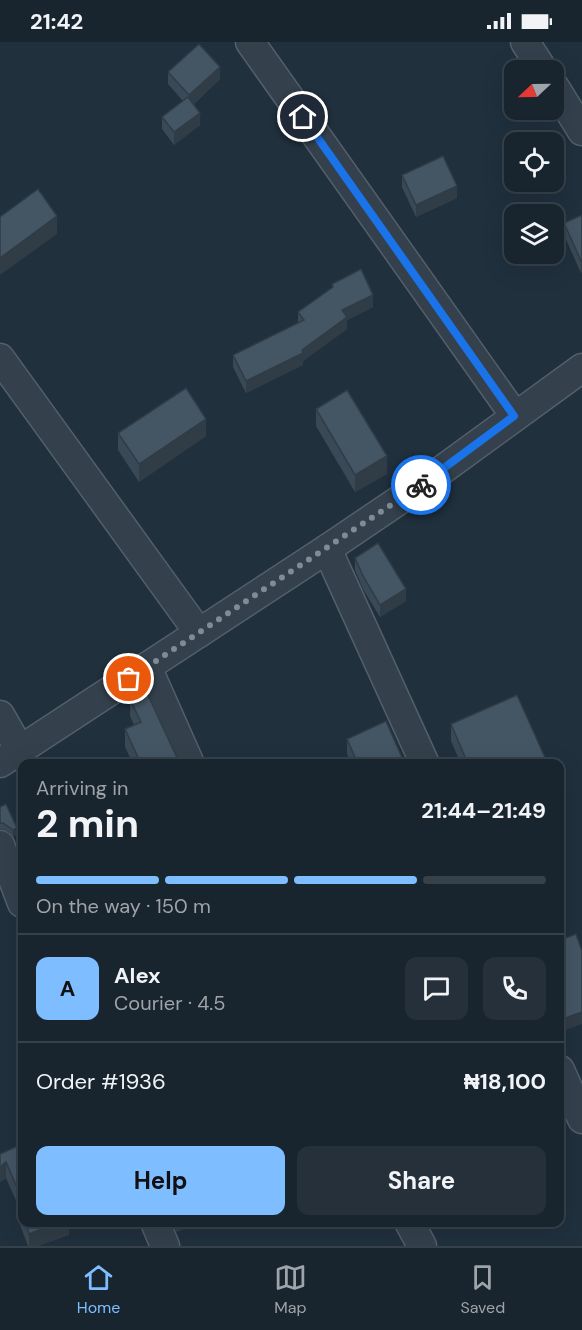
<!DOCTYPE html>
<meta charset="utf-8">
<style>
:root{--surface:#18242e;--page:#25303a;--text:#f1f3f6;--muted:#9fa4aa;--line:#36414a;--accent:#7ebdff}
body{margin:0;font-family:"DM Sans",sans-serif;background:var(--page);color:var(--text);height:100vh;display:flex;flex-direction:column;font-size:22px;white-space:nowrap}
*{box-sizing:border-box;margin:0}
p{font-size:20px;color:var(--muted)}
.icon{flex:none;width:33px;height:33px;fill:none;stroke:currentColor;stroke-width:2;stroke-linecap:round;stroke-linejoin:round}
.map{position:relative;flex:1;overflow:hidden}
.details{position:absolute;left:18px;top:717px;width:546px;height:468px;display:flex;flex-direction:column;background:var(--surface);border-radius:12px;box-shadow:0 6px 24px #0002,0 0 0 2px var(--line)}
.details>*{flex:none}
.needle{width:39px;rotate:248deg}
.buttons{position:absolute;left:504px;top:18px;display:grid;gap:12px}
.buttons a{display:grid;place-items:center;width:60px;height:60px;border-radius:12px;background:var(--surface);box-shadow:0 6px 24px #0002,0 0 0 2px var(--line);font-size:30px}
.pin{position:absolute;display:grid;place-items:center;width:51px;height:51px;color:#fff;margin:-26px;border:3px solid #fff;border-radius:50%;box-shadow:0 2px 6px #0007}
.courier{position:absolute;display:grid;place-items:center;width:60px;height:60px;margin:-30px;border:4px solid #1a73e8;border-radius:50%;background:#fff;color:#222;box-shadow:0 2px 8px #0007}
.summary em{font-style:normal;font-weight:700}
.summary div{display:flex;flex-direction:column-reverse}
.summary{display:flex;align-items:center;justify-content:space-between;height:102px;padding:0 18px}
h1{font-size:39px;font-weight:700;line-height:45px}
.bar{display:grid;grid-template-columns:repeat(4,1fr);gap:9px 6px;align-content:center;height:72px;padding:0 18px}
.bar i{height:8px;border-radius:4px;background:var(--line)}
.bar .selected{background:var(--accent)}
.bar p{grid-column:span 4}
.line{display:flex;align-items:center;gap:15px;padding:0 18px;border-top:2px solid var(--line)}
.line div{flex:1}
.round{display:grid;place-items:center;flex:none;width:63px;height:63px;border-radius:12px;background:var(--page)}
.cta{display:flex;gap:12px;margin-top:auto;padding:12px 18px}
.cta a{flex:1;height:69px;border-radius:12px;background:var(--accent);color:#111;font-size:24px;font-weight:700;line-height:69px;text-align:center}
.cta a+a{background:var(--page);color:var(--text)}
.status{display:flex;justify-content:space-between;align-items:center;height:42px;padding:0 30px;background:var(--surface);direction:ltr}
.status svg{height:16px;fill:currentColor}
.tab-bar{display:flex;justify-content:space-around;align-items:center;height:84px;border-top:2px solid var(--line);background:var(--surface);font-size:16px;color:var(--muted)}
.tab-bar a{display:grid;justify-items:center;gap:3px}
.tab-bar .selected{color:var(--accent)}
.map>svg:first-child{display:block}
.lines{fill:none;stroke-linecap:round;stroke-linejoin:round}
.minor-casing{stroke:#535f6b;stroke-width:31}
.minor{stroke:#34414d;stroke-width:28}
.wall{fill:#3a4956}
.shaded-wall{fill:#303c46}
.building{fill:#445564;stroke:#303c46;stroke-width:1.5}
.done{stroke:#7e8b98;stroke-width:6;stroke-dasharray:0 10.8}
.route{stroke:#1a73e8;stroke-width:8}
</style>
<div class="status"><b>21:42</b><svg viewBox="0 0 49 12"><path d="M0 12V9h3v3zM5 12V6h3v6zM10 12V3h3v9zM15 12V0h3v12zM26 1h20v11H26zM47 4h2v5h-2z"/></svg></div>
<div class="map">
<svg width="582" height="1204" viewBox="0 0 582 1204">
<rect width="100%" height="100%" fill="#20303d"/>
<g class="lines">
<g class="minor-casing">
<g id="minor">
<polyline points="250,0 515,374"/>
<polyline points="525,0 543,28"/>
<polyline points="554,44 582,89"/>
<polyline points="0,316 199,591"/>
<polyline points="327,507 425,722"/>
<polyline points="147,625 190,722"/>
<polyline points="0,673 20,708"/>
<polyline points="0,721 327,507 420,444 582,326"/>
<polyline points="0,803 22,861"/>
<polyline points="560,1028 582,1077"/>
<polyline points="155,1180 165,1204"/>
<polyline points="409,1180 422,1204"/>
</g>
</g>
<use href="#minor" class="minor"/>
</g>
<g class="wall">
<polygon points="168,30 220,37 194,62 200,83 174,103 162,87 162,75 183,59 168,42"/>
<polygon points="402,133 457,156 416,175 402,145"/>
<polygon points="582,173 581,231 564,193 564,181"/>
<polygon points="332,242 373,265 347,278 347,287 303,319 303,323 246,351 233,325 233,313 298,281 298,270 332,246"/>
<polygon points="316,367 387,432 355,450 316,384"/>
<polygon points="118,391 206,394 139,440 118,408"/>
<polygon points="355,516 406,559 380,575 363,547 355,528"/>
<polygon points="130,657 180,722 133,722 125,705 125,687 134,683 130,674"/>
<polygon points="451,682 548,722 461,722 451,699"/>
<polygon points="347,697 404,720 407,722 351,722 347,712"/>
<polygon points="0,765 17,793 13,794 3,787 0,787"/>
<polygon points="22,1102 22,1180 69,1180 69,1193 38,1204 28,1204 17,1175 17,1161 6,1136 0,1140 0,1112"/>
<polygon points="173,1180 199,1180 177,1190"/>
</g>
<g class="shaded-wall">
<polygon points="220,25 220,37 189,66 189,53"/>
<polygon points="200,71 200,83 174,103 174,90"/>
<polygon points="457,144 457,156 416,175 416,163"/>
<polygon points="57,174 57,192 0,233 0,216"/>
<polygon points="582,218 582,230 581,231 581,219"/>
<polygon points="373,253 373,265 347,278 347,287 303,319 303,323 246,351 246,339 302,308 342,268"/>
<polygon points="206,377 206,394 139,440 139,422"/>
<polygon points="387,414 387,432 355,450 355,433"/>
<polygon points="406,547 406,559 380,575 380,563"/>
<polygon points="17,786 17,793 13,794 13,788"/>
<polygon points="582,970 582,982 560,990 560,978"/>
<polygon points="6,1120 6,1136 0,1140 0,1125"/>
<polygon points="60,1180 69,1180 69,1193 38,1204 29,1204 29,1192"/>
<polygon points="177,1180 199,1180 177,1190"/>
</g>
<g class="building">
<polygon points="199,2 220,25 189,53 168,30"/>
<polygon points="188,55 200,71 174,90 162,75"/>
<polygon points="443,114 457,144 416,163 402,133"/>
<polygon points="38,147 57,174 0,216 0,175"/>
<polygon points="582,173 582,218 581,219 564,181"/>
<polygon points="361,227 373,253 342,268 347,275 302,308 303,311 246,339 233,313 304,278 298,270 333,245 332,242"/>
<polygon points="186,346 206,377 139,422 118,391"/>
<polygon points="347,348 387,414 355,433 316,367"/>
<polygon points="378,501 406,547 380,563 363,534 355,516"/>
<polygon points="146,649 180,722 141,722 125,687 141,680 130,657"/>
<polygon points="517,653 548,722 468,722 451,682"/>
<polygon points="386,679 404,720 406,719 407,722 358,722 347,697"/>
<polygon points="6,762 17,786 13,788 3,781 0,781 0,765"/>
<polygon points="576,892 582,909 582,970 560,978 560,898"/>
<polygon points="22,1102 22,1174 17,1159 22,1157 6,1120 0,1125 0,1112"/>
<polygon points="25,1180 60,1180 29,1192"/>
</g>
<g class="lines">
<polyline class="done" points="129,637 421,443"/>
<polyline class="route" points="303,75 514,374 421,443"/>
</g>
</svg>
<div class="buttons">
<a><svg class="needle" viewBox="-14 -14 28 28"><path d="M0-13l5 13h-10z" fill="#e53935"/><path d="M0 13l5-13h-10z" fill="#9fa4aa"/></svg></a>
<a><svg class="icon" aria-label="locate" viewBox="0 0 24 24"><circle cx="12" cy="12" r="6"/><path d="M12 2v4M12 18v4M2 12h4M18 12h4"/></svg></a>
<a><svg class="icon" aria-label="layers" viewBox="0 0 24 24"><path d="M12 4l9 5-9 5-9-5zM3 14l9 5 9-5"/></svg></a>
</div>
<div class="pin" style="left:129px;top:637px;background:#ea580c"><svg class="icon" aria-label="bag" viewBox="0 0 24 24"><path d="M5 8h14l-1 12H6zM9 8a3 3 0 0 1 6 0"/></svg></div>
<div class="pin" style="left:303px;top:75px;background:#1f2937"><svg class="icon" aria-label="home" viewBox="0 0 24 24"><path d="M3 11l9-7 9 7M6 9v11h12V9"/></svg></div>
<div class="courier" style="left:421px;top:443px"><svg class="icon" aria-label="bike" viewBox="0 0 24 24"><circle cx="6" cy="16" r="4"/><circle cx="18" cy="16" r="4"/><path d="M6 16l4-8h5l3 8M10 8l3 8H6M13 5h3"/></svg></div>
<section class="details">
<div class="summary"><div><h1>2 min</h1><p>Arriving in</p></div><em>21:44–21:49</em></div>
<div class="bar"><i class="selected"></i><i class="selected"></i><i class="selected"></i><i></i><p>On the way · 150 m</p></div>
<div class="line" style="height:108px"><b class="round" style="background:var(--accent);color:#111">A</b><div><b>Alex</b><p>Courier · 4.5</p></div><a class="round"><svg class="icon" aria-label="chat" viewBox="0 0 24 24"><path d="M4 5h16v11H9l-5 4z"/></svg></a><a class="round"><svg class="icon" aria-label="phone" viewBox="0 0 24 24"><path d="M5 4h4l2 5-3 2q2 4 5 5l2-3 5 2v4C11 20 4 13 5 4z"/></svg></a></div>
<div class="line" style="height:78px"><div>Order #1936</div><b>₦18,100</b></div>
<div class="cta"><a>Help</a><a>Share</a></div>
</section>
</div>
<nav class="tab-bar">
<a class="selected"><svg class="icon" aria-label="home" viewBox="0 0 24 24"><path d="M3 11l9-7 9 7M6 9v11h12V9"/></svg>Home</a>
<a><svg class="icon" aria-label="map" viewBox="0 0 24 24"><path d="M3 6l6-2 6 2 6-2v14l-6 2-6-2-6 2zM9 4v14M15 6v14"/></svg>Map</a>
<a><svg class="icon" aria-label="saved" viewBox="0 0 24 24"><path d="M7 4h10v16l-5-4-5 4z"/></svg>Saved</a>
</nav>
